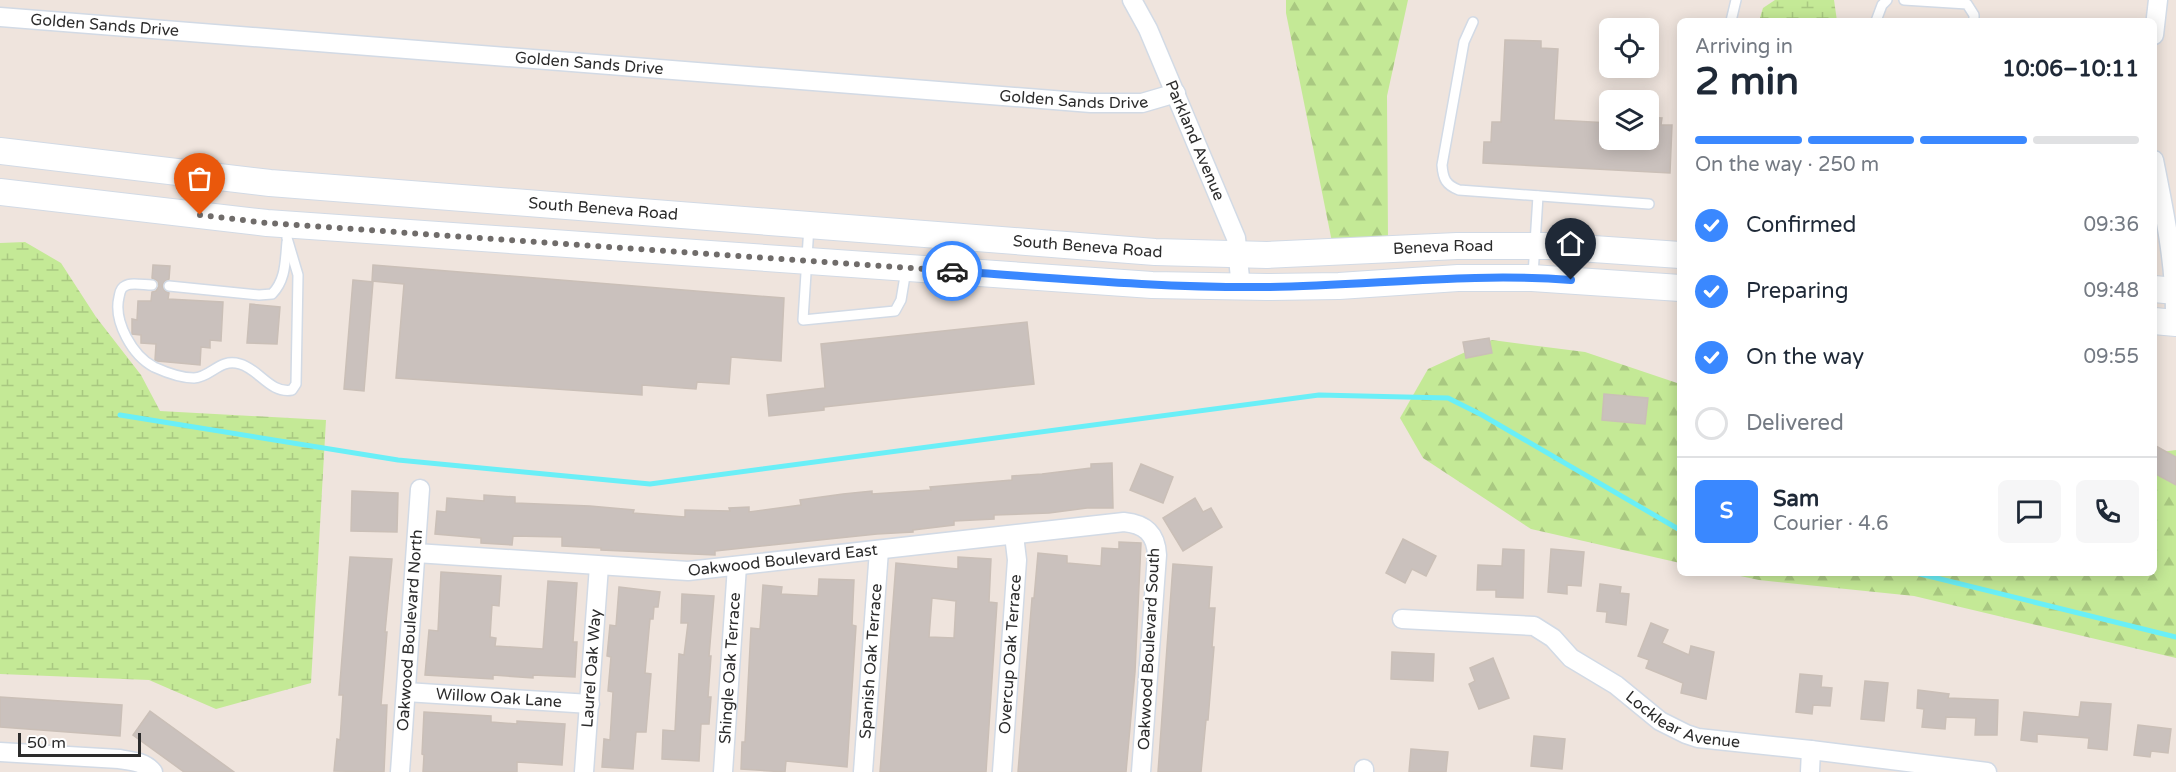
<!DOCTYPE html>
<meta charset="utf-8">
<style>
:root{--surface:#fff;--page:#f6f6f7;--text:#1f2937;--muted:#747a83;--line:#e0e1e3;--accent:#3a88ff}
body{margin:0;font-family:"Varela Round",sans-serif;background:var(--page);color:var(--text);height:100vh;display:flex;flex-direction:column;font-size:22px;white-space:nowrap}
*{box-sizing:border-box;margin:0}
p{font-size:20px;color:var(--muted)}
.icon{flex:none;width:33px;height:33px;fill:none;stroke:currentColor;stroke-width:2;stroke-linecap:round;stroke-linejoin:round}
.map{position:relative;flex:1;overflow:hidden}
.side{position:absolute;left:1677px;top:18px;width:480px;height:558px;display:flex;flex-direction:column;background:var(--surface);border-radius:9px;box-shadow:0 3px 15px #0003}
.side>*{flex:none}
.buttons{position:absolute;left:1599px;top:18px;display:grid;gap:12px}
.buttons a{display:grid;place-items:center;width:60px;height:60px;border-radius:9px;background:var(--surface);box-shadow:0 3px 15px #0003;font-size:30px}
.scale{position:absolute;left:18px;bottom:15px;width:123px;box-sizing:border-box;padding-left:6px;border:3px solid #2c2c2c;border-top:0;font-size:16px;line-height:21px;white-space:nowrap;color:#2c2c2c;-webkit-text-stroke:4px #fff;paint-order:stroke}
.pin{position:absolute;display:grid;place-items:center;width:51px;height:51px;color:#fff;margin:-62px -26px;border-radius:50% 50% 50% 0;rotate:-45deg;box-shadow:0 0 6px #0007}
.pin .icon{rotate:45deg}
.courier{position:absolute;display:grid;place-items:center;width:60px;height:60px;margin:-30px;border:4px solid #3a88ff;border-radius:50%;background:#fff;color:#222;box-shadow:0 2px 8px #0007}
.headline em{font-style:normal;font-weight:700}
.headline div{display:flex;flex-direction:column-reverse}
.headline{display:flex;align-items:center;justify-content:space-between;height:102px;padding:0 18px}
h1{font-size:39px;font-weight:700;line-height:45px}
.bar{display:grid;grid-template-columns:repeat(4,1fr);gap:9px 6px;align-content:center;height:72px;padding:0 18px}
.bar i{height:8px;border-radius:4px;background:var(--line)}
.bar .selected{background:var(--accent)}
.bar p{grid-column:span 4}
.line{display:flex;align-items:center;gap:15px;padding:0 18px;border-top:2px solid var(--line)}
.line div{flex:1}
.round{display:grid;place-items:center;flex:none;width:63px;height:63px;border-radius:9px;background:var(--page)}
ol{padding:0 18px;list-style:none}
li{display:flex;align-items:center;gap:18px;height:66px}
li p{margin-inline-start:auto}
li .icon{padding:6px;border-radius:50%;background:var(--accent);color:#fff;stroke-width:4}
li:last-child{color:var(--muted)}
li i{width:33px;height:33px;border:3px solid var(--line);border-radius:50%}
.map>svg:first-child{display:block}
.forest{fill:url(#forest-firs)}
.wetland{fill:url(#wetland-marsh)}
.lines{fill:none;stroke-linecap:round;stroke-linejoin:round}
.stream{stroke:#6aeff7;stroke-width:5}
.building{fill:#cac1bd;stroke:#cabfb7;stroke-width:1.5;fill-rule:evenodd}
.service-casing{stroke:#d2dae5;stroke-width:12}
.minor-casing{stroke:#d2dae5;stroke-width:21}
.secondary-casing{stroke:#d2dae5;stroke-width:28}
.service{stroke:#fff;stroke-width:9}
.minor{stroke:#fff;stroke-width:18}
.secondary{stroke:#fff;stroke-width:26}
.done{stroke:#706c6a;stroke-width:6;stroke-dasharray:0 10.8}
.route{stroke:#3a88ff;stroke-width:8}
.labels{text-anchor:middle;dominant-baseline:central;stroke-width:4.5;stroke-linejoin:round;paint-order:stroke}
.street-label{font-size:16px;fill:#2c2c2c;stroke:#fff}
</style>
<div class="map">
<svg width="2176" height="772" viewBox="0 0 2176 772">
<defs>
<pattern id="forest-firs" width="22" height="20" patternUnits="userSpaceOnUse" patternTransform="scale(1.5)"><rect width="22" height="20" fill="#c4e996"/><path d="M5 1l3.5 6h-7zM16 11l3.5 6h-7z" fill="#a9c881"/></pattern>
<pattern id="wetland-marsh" width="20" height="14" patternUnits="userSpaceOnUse" patternTransform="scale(1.5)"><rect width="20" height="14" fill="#c4e996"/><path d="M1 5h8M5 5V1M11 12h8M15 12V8" fill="none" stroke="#a9c881"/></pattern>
</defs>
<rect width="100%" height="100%" fill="#efe4dd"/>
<g class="forest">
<polygon points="1286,0 1408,0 1387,96 1388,240 1332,242 1286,13"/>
<polygon points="1492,340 1585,352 1680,384 1680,563 1531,529 1423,458 1400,418 1428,369"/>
<polygon points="2176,450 2176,658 1914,596 1759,580 1726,573 2154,573 2154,453"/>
</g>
<g class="wetland">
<polygon points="1775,0 1834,0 1837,21 1759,21 1763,8"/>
<polygon points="25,242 61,263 96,317 141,375 160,411 326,420 311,683 216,709 149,680 0,674 0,243"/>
</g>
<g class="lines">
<g class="stream">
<polyline points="120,415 398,460 650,484 1319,395 1448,398 1482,415 1680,530"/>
<polyline points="1916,573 2176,637"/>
</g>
</g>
<g class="building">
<polygon points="1505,40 1541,41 1541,48 1558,49 1554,120 1610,123 1610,140 1648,140 1648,117 1662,118 1661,125 1672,125 1670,173 1483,163 1484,142 1491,142 1492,122 1501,122"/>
<polygon points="153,265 170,266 169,279 164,282 162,286 165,291 169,293 168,299 223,302 221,341 210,340 210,348 201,347 200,365 157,361 155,360 156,344 141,343 141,335 132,334 132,319 137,320 138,301 151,301 152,292 156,291 159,286 158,281 152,278"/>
<polygon points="373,265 784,298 781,361 731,357 729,384 697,382 696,389 642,385 642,395 396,378 404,284 372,281"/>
<polygon points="353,280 373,282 364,391 344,389"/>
<polygon points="250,304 280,307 277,344 247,343"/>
<polygon points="1027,322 1034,384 824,407 824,410 769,416 767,395 825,388 821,344"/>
<polygon points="1489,338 1492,353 1466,358 1463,342"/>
<polygon points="1604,394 1648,398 1645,424 1602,420"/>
<polygon points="2154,445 2176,457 2176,485 2154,473"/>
<polygon points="1112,463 1113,508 1087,508 1049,513 994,515 994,519 954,521 954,525 913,530 913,532 877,534 715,551 715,555 601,550 601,548 562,546 562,537 513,536 512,545 481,543 481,538 435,534 437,511 446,512 447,498 484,501 484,495 515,497 515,503 590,506 634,510 633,513 685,517 685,510 730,511 729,508 749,507 749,512 801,505 800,500 843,494 872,491 872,494 931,490 930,487 1012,480 1012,476 1042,474 1091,468 1091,464"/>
<polygon points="1141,464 1173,477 1163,503 1130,490"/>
<polygon points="352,491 398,493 397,532 351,531"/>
<polygon points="1195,498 1203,512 1211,508 1222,527 1183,551 1163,518"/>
<polygon points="1403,539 1436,556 1426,576 1412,569 1405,583 1386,573"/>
<polygon points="1119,542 1141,543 1135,672 1126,772 1018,772 1032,598 1034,598 1038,553 1067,556 1067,563 1101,566 1102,548 1119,549"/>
<polygon points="1503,549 1524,550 1523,598 1496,597 1496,590 1477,590 1478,565 1502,566"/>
<polygon points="1551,549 1584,552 1581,586 1567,585 1567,594 1548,592"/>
<polygon points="350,557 392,559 385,632 387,632 381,705 387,705 384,772 334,771 337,739 340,740 343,695 339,695"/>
<path d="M958 557 991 559 989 602 997 603 986 772H880L896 563 958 569ZM932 598 956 601 954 638 929 637Z"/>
<polygon points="1173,564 1212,567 1209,608 1215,608 1212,647 1214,647 1208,720 1206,720 1201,772 1158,772"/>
<polygon points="441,572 501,576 499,606 492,605 490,637 496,638 495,646 543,649 548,581 577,583 573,642 577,642 575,677 533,675 533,678 493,675 493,679 425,675 429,630 438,631"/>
<polygon points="819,579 854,580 852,625 856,626 847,767 786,761 785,772 741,769 742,742 745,742 751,628 760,629 763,585 782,587 781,594 818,596"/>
<polygon points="1600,584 1621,587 1620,593 1629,594 1626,625 1606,622 1607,612 1597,611"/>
<polygon points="619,587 660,592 658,607 654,607 653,619 650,619 645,673 651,674 646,732 636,732 633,769 602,767 604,739 610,740 613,692 608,691 611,657 607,656 610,625 616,626"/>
<polygon points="682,594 714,596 709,656 711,656 708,697 711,697 709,724 701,724 699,761 662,759 663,730 675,731 679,654 684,655 688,623 681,623"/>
<polygon points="1651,623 1668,630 1662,643 1689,655 1691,646 1714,652 1706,699 1681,693 1683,683 1646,668 1649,660 1638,656"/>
<polygon points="1392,652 1434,654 1433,681 1391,679"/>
<polygon points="1493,658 1509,698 1479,709 1469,684 1475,681 1470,668"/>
<polygon points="1800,674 1822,676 1821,687 1832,688 1830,706 1813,705 1812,714 1796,712"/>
<polygon points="1865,681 1888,683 1884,721 1861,719"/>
<polygon points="1918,690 1949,694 1948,698 1998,700 1997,735 1975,735 1976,718 1946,717 1945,729 1922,727 1924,709 1917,708"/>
<polygon points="0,697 122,705 120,736 0,727"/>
<polygon points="2081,702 2111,704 2107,750 2088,748 2089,738 2037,734 2037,742 2021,740 2024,712 2079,717"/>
<polygon points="150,711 234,772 184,772 133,735"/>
<polygon points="424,712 491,716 491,722 517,724 517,721 565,724 562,765 517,762 517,772 423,772 424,755 422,754"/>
<polygon points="2138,725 2171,729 2168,753 2151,751 2150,757 2134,755"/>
<polygon points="1534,736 1565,739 1562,769 1531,766"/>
<polygon points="1411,749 1448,752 1446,772 1409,772"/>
</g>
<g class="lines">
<g class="service-casing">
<g id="service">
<polyline points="1904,0 1967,4 1974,15 1974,21"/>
<polyline points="1731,21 1736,0"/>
<polyline points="1876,21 1882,5 1887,0"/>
<path d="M1473 22 1464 42 1442 165C1443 179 1446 185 1459 190L1649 204"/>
<polyline points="809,226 803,320 895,311 901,300 906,270"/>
<polyline points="1533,275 1538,196"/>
<path d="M152 285C144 285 131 282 125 286 120 288 120 293 119 297 113 322 133 356 154 367 165 372 181 378 194 378 212 377 219 358 240 364 259 369 270 394 292 390L296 384 298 275 287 238"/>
<path d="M169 286 259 295 272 294C286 280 285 261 287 242"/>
</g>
</g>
<g class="minor-casing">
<g id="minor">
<path id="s1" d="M1132 0 1148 29 1236 238 1241 288"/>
<path id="s2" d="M0 17 1091 103H1142L1176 93"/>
<polyline points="2154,35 2158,0"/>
<path d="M2154 160C2165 215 2176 267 2175 322"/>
<path id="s3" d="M416 553 688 571 1124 522C1145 524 1156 534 1157 555L1141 772"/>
<path id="s4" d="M1402 619 1534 626 1553 638 1571 658 1616 685 1660 721 1686 734 1698 738 1811 750 1987 772"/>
<path id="s5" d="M406 692 590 704"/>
<path d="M0 752 119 759C132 761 145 762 153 772"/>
<path id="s6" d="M400 772 420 489"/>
<path id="s7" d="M584 772 599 566"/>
<path id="s8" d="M723 772 737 566"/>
<path id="s9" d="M863 772 879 550"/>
<path id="s10" d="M1002 772 1017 560 1014 535"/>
<polyline points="1364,772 1364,769"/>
<polyline points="1810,772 1811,750"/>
</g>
</g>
<g class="secondary-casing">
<g id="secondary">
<path id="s11" d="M0 151 270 183 1155 252 1267 255 1457 246H1550L1680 255"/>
<polyline points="0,192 267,223 1152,285 1267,287 1339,286 1458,278 1532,278 1680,288"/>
<polyline points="2154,289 2176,291"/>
<polyline points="2154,321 2176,323"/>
</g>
</g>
<use href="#service" class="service"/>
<use href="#minor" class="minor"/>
<use href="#secondary" class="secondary"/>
</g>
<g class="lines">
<polyline class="done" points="200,215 267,223 952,271"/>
<path class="route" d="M952 271C1056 278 1161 288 1266 287 1368 286 1469 272 1571 280"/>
</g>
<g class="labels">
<g class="street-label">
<text stroke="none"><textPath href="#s2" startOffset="105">Golden Sands Drive</textPath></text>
<text stroke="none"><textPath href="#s2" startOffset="591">Golden Sands Drive</textPath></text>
<text stroke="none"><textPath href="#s2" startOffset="1077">Golden Sands Drive</textPath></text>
<text stroke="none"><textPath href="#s1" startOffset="154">Parkland Avenue</textPath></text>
<text stroke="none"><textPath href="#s11" startOffset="606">South Beneva Road</textPath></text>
<text stroke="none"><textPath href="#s11" startOffset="1092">South Beneva Road</textPath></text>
<text stroke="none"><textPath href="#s11" startOffset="1448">Beneva Road</textPath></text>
<text stroke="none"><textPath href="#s3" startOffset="368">Oakwood Boulevard East</textPath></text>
<text stroke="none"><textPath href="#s6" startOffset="142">Oakwood Boulevard North</textPath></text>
<text transform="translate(1149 649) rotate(-87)">Oakwood Boulevard South</text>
<text stroke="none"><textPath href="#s10" startOffset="118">Overcup Oak Terrace</textPath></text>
<text stroke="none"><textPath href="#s9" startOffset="111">Spanish Oak Terrace</textPath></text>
<text stroke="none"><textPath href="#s7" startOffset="104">Laurel Oak Way</textPath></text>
<text stroke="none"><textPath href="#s8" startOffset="104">Shingle Oak Terrace</textPath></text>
<text stroke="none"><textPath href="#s5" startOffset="93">Willow Oak Lane</textPath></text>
<text stroke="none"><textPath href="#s4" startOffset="312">Locklear Avenue</textPath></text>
</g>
</g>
</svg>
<div class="buttons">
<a><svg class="icon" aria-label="locate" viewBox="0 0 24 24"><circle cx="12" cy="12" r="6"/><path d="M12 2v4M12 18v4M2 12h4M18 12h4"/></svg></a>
<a><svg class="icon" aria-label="layers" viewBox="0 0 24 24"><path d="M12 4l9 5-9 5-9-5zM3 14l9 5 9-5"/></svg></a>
</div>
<div class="scale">50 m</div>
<div class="pin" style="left:200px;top:215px;background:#ea580c"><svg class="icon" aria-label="bag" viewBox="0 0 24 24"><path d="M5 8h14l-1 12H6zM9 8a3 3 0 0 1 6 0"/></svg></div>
<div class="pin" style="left:1571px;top:280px;background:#1f2937"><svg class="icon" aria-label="home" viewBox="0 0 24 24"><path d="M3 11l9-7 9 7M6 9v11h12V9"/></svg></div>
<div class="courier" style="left:952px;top:271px"><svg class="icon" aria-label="car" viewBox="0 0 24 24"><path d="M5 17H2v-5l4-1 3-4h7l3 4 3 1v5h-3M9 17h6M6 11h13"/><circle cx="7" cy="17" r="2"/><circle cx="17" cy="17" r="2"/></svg></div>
<section class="side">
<div class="headline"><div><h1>2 min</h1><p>Arriving in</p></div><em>10:06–10:11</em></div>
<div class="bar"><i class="selected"></i><i class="selected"></i><i class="selected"></i><i></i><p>On the way · 250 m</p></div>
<ol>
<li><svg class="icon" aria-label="check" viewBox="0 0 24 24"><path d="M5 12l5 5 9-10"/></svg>Confirmed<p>09:36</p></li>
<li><svg class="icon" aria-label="check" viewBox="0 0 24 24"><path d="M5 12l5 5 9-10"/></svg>Preparing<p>09:48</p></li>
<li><svg class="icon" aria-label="check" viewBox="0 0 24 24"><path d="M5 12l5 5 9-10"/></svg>On the way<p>09:55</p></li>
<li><i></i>Delivered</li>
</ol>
<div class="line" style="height:108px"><b class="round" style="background:var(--accent);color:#fff">S</b><div><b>Sam</b><p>Courier · 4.6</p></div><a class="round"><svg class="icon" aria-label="chat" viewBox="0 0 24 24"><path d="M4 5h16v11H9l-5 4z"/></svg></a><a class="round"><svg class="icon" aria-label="phone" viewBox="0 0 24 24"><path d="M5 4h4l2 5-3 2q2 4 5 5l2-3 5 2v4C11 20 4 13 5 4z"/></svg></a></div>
</section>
</div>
